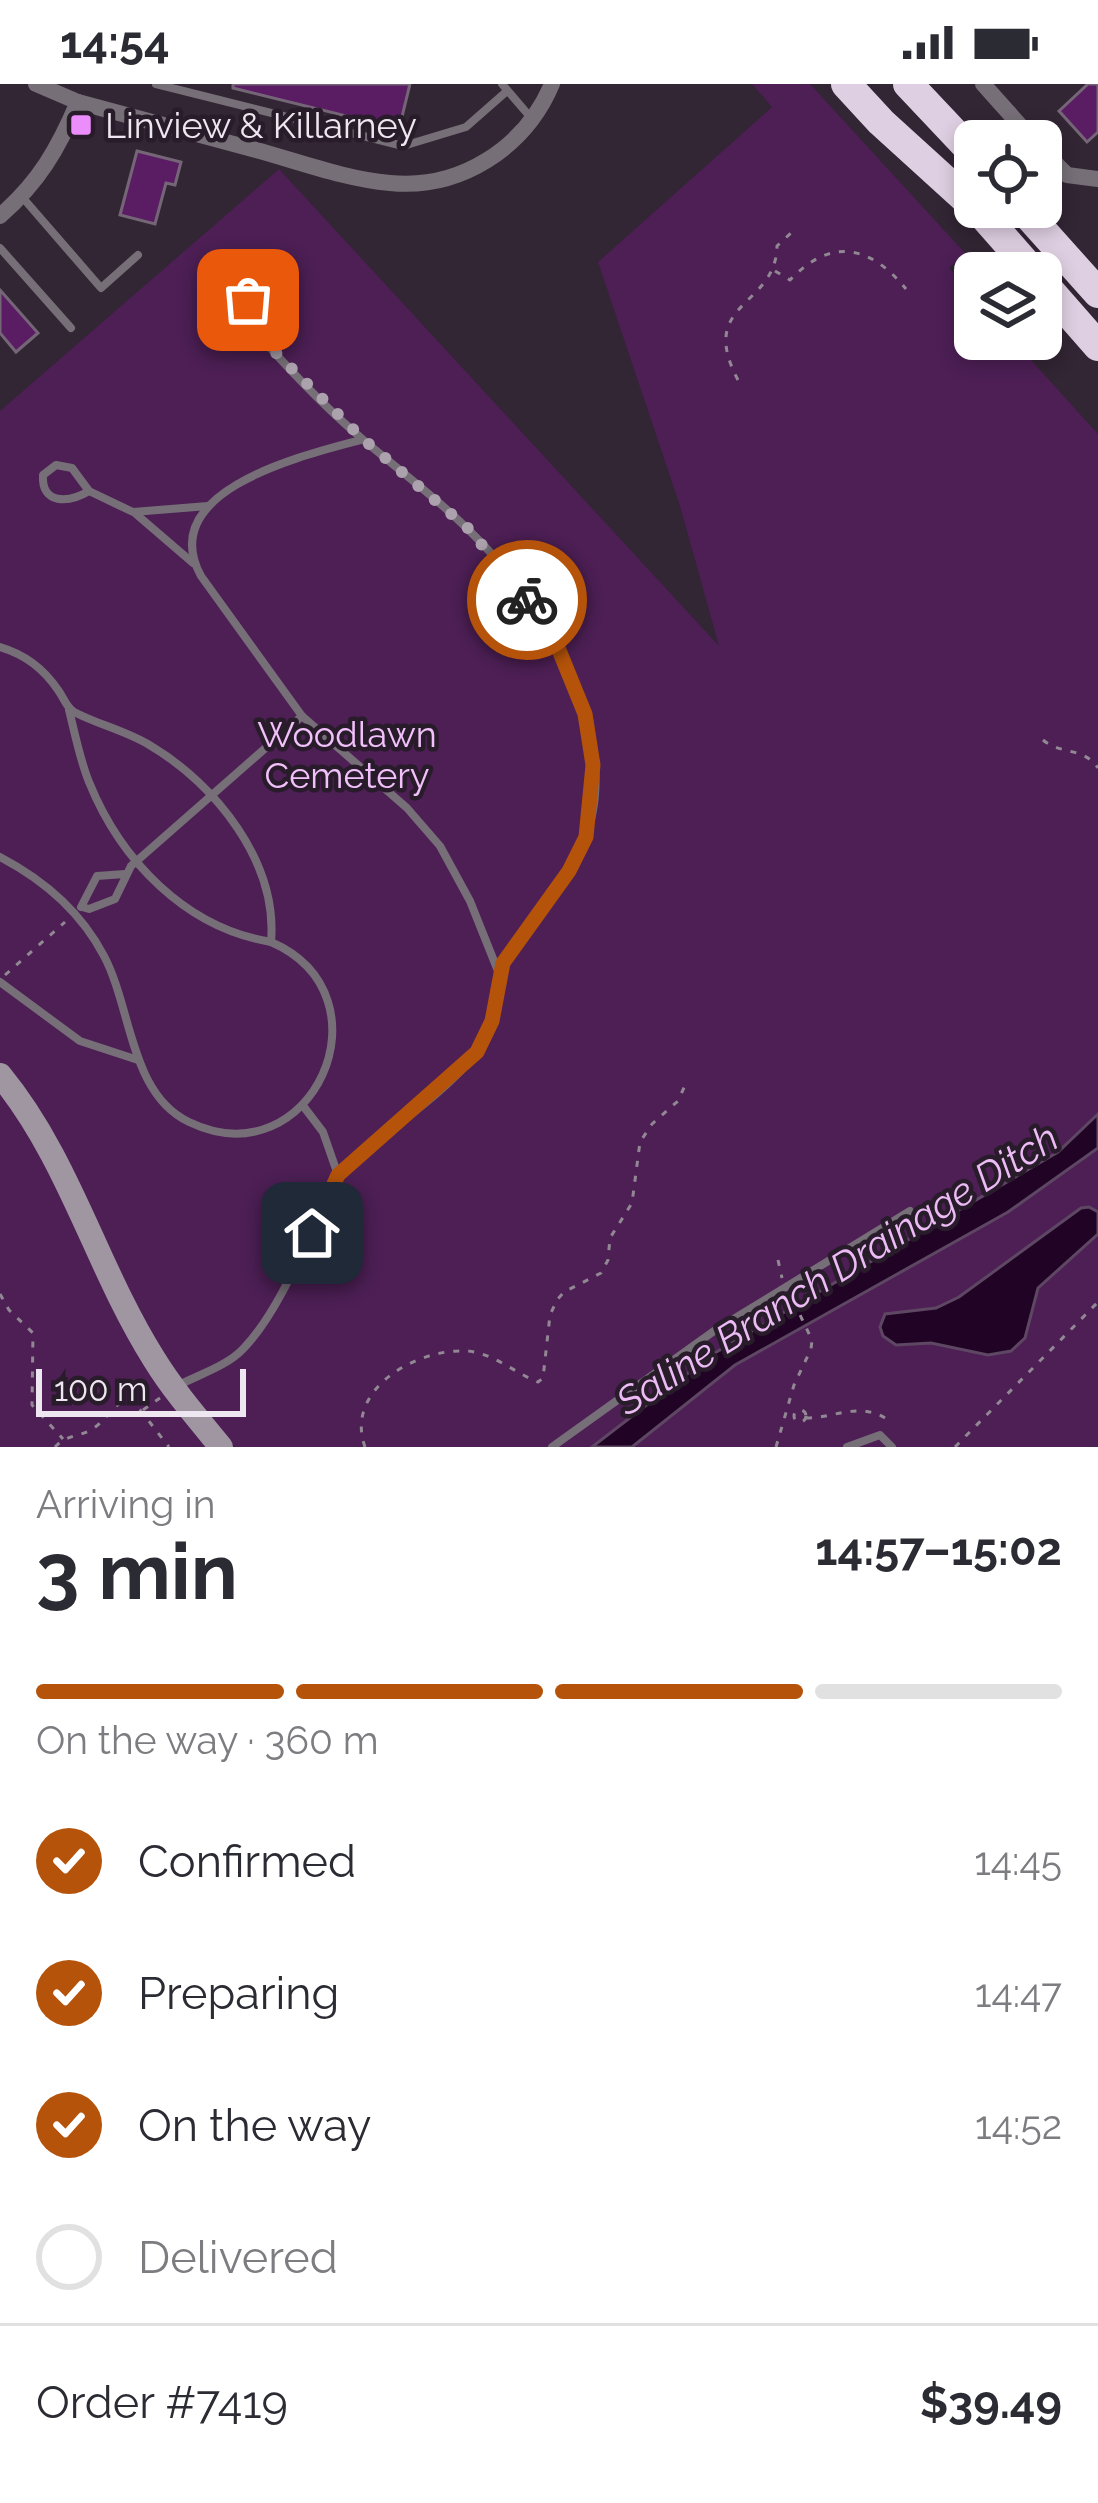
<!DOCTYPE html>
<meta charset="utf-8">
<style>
:root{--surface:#fff;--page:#f7f7f7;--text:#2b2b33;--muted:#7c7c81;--line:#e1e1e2;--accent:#b45309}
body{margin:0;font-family:Raleway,sans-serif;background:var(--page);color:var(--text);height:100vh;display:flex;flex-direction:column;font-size:45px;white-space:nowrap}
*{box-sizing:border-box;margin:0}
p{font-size:39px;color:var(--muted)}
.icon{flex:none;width:66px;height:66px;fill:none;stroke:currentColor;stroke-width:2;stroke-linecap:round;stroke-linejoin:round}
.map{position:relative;height:1363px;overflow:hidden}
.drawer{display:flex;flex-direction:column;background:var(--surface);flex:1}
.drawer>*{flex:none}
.buttons{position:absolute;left:954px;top:36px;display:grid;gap:24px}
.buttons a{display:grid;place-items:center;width:108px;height:108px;border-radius:18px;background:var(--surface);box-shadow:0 6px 18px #0003;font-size:60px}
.scale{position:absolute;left:36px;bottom:30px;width:210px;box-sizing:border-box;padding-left:12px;border:6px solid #eee6f0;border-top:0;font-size:33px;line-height:42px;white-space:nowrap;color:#eee6f0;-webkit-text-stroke:9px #281c2a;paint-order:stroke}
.pin{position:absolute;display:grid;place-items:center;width:102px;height:102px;color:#fff;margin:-51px;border-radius:24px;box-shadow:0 6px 18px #0006}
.courier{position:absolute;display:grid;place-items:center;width:120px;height:120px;margin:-60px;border:9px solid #b45309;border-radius:50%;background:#fff;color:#222;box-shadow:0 3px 15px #0007}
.head em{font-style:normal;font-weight:700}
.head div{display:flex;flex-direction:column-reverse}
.head{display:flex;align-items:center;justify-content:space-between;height:204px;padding:0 36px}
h1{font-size:78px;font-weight:700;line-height:90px}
.bar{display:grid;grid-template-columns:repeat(4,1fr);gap:18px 12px;align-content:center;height:144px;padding:0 36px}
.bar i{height:15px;border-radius:9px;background:var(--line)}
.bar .active{background:var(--accent)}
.bar p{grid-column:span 4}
.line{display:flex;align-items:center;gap:30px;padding:0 36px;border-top:3px solid var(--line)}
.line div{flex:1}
ol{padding:0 36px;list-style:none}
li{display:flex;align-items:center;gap:36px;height:132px}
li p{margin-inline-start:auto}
li .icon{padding:12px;border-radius:50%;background:var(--accent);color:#fff;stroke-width:4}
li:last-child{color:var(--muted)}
li i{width:66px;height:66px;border:6px solid var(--line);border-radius:50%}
.status{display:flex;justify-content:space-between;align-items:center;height:84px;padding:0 60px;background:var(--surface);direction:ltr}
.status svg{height:33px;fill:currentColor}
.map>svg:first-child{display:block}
.green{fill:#4d1f55}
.water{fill:#210326;stroke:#5e4763;stroke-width:3}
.building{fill:#5a1d64;stroke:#756677;stroke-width:3}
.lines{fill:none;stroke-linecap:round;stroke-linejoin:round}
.path{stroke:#928894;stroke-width:3;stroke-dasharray:6 9;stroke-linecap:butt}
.lane{stroke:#766f77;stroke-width:8}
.street{stroke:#766f77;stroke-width:16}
.secondary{stroke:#a096a2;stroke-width:24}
.highway{stroke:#dfcfe2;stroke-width:30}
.done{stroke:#aca2ae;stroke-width:12;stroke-dasharray:0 21.6}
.route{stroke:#b45309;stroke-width:15}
.poi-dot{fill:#eb8dfb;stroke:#281c2a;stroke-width:4.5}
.labels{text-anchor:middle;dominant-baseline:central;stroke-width:9;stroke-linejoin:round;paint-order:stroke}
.poi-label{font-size:36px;fill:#eee6f0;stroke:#281c2a;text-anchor:start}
.park-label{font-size:36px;fill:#f2c0fb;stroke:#281c2a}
.water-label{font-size:39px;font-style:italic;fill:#ecbaf4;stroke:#281c2a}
</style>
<div class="status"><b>14:54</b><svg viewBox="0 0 49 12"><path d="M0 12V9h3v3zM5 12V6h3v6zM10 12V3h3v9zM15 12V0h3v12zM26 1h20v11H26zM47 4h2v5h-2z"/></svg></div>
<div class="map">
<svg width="1098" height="1363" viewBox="0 0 1098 1363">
<rect width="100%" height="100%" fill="#322534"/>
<g class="green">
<polygon points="752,0 810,0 965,169 949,184 975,213 975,255 1012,255 1098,350 1098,1363 235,1363 158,1266 0,980 0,327 279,85 719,562 680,422 598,178 772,23"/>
<polygon points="0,991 134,1237 217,1363 0,1363"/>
</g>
<g class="water">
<polygon points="1098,1030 1098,1064 1008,1128 735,1281 632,1363 592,1363 713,1270 1058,1068"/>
<polygon points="1089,1123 1098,1128 1098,1150 1038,1204 1025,1254 1011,1267 988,1271 931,1259 896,1261 883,1252 880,1243 885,1230 936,1224 959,1213 1081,1124"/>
</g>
<g class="building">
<polygon points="233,0 410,0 399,45 233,4"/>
<polygon points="1088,0 1098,0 1098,48 1087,58 1059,27"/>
<polygon points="137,67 181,78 175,101 166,99 155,140 120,131"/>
<polygon points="0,206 38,249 16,268 0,249"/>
</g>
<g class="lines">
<g class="path">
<path d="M775 187 790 196C831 153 870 161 906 205"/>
<path d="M738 296C696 217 776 224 777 162L791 149 790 142"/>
<polyline points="509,475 526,460"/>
<path d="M1043 656C1061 671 1084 663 1098 684"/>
<polyline points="5,891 65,838"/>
<polyline points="778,1176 782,1194"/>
<polyline points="0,1210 9,1226 33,1249 32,1321 63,1355"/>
<circle cx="800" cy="1332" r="6"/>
<polyline points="143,1326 160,1314"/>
<path d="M806 1334C834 1334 858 1318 885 1334"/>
<path d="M55 1363C67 1350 81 1353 94 1344 107 1335 112 1322 127 1315L134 1318 169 1363"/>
<path d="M365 1363C344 1305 417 1264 467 1267 493 1269 515 1289 538 1298L543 1294 550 1231 557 1216 564 1208 601 1189 608 1176 610 1154 632 1119 640 1058 652 1040 678 1017 687 997"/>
<polyline points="776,1363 794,1301 811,1265 812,1256 792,1214"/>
<polyline points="955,1363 1098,1218"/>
</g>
<g class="lane">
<polyline points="156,0 403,62 466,43 507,7"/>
<polyline points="502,0 532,35"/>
<polyline points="23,114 101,204 138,171"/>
<polyline points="0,164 71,244"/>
<polygon points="248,216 264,233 264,257 237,250 227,238 232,223"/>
<path d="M264 257C296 293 330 328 367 359 409 394 453 427 489 467 555 542 627 663 581 765 563 806 527 838 504 877 488 907 498 942 475 971 437 1017 381 1049 338 1091"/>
<path d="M361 356C305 371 154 406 201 492L302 632 407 724 440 762 470 817 498 887"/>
<path d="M56 381 72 384 89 407C69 419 41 421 43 391Z"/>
<polyline points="89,407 133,428 208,422"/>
<polyline points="136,430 193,479"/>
<path d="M0 563C24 570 44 585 58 606 64 614 66 623 74 628 99 641 127 647 151 662 215 700 278 778 271 858 395 912 312 1097 189 1038 130 1010 132 925 104 872 81 828 44 796 0 773"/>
<path d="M69 626C75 650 80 676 89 698 121 777 186 844 271 858"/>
<polyline points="81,823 97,792 125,790"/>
<polyline points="82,823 89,825 115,815 131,782 302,632"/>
<polyline points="0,898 80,957 138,976"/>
<path d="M177 1302C198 1291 227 1282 243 1265 283 1224 312 1142 338 1091L323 1048 304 1023"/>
<polyline points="552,1363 714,1247 910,1127"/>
<polyline points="847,1363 880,1351 892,1363"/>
</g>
<g class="street">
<path d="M36 0 78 18C137 34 197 50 256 66 300 78 345 95 390 99 460 106 525 64 552 0"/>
<polyline points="983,0 1034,57"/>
<polyline points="1041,65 1067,91 1098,95"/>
<path d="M0 132C39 98 58 65 78 18"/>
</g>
<path class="secondary" d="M0 991C70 1076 96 1183 154 1275 173 1306 198 1335 221 1363"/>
<g class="highway">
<polyline points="846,0 881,38 980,128"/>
<polyline points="908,0 975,71"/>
<polyline points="976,123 1034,189"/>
<polyline points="1021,123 1098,209"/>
<polyline points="1041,197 1098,262"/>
</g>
</g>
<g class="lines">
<polyline class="done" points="248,216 264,233 264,257 363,355 469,445 527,516"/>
<polyline class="route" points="312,1149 338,1091 477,968 492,937 503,879 569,787 586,753 593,681 585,630 559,566 527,516"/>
</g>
<rect class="poi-dot" x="69" y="29" width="24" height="24" rx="6"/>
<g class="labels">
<g class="poi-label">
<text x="105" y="41">Linview &amp; Killarney</text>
</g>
<g class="park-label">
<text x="347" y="650">Woodlawn<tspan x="347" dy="41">Cemetery</tspan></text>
</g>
<g class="water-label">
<text transform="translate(837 1185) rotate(-32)">Saline Branch Drainage Ditch</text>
</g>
</g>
</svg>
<div class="buttons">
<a><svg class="icon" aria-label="locate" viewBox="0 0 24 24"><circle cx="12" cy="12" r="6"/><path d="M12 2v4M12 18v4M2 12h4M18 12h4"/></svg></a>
<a><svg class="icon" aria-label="layers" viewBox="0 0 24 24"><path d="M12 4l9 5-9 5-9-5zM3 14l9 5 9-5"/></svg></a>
</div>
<div class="scale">100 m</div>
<div class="pin" style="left:248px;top:216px;background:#ea580c"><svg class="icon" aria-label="bag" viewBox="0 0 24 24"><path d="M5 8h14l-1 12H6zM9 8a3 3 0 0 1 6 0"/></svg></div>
<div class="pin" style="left:312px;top:1149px;background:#1f2937"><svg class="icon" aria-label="home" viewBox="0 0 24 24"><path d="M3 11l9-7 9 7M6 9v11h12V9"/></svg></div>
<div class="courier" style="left:527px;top:516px"><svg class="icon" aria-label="bike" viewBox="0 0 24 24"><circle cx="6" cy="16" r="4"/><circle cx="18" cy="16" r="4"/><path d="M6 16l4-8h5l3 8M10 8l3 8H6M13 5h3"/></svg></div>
</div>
<section class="drawer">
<div class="head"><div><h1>3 min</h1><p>Arriving in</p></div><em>14:57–15:02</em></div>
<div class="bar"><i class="active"></i><i class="active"></i><i class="active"></i><i></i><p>On the way · 360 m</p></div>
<ol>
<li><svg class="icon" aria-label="check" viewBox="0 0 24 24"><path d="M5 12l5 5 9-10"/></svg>Confirmed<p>14:45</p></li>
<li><svg class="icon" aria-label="check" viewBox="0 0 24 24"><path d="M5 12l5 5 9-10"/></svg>Preparing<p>14:47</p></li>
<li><svg class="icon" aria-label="check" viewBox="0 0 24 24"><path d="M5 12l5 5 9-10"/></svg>On the way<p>14:52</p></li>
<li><i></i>Delivered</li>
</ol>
<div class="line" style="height:156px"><div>Order #7419</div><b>$39.49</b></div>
</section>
